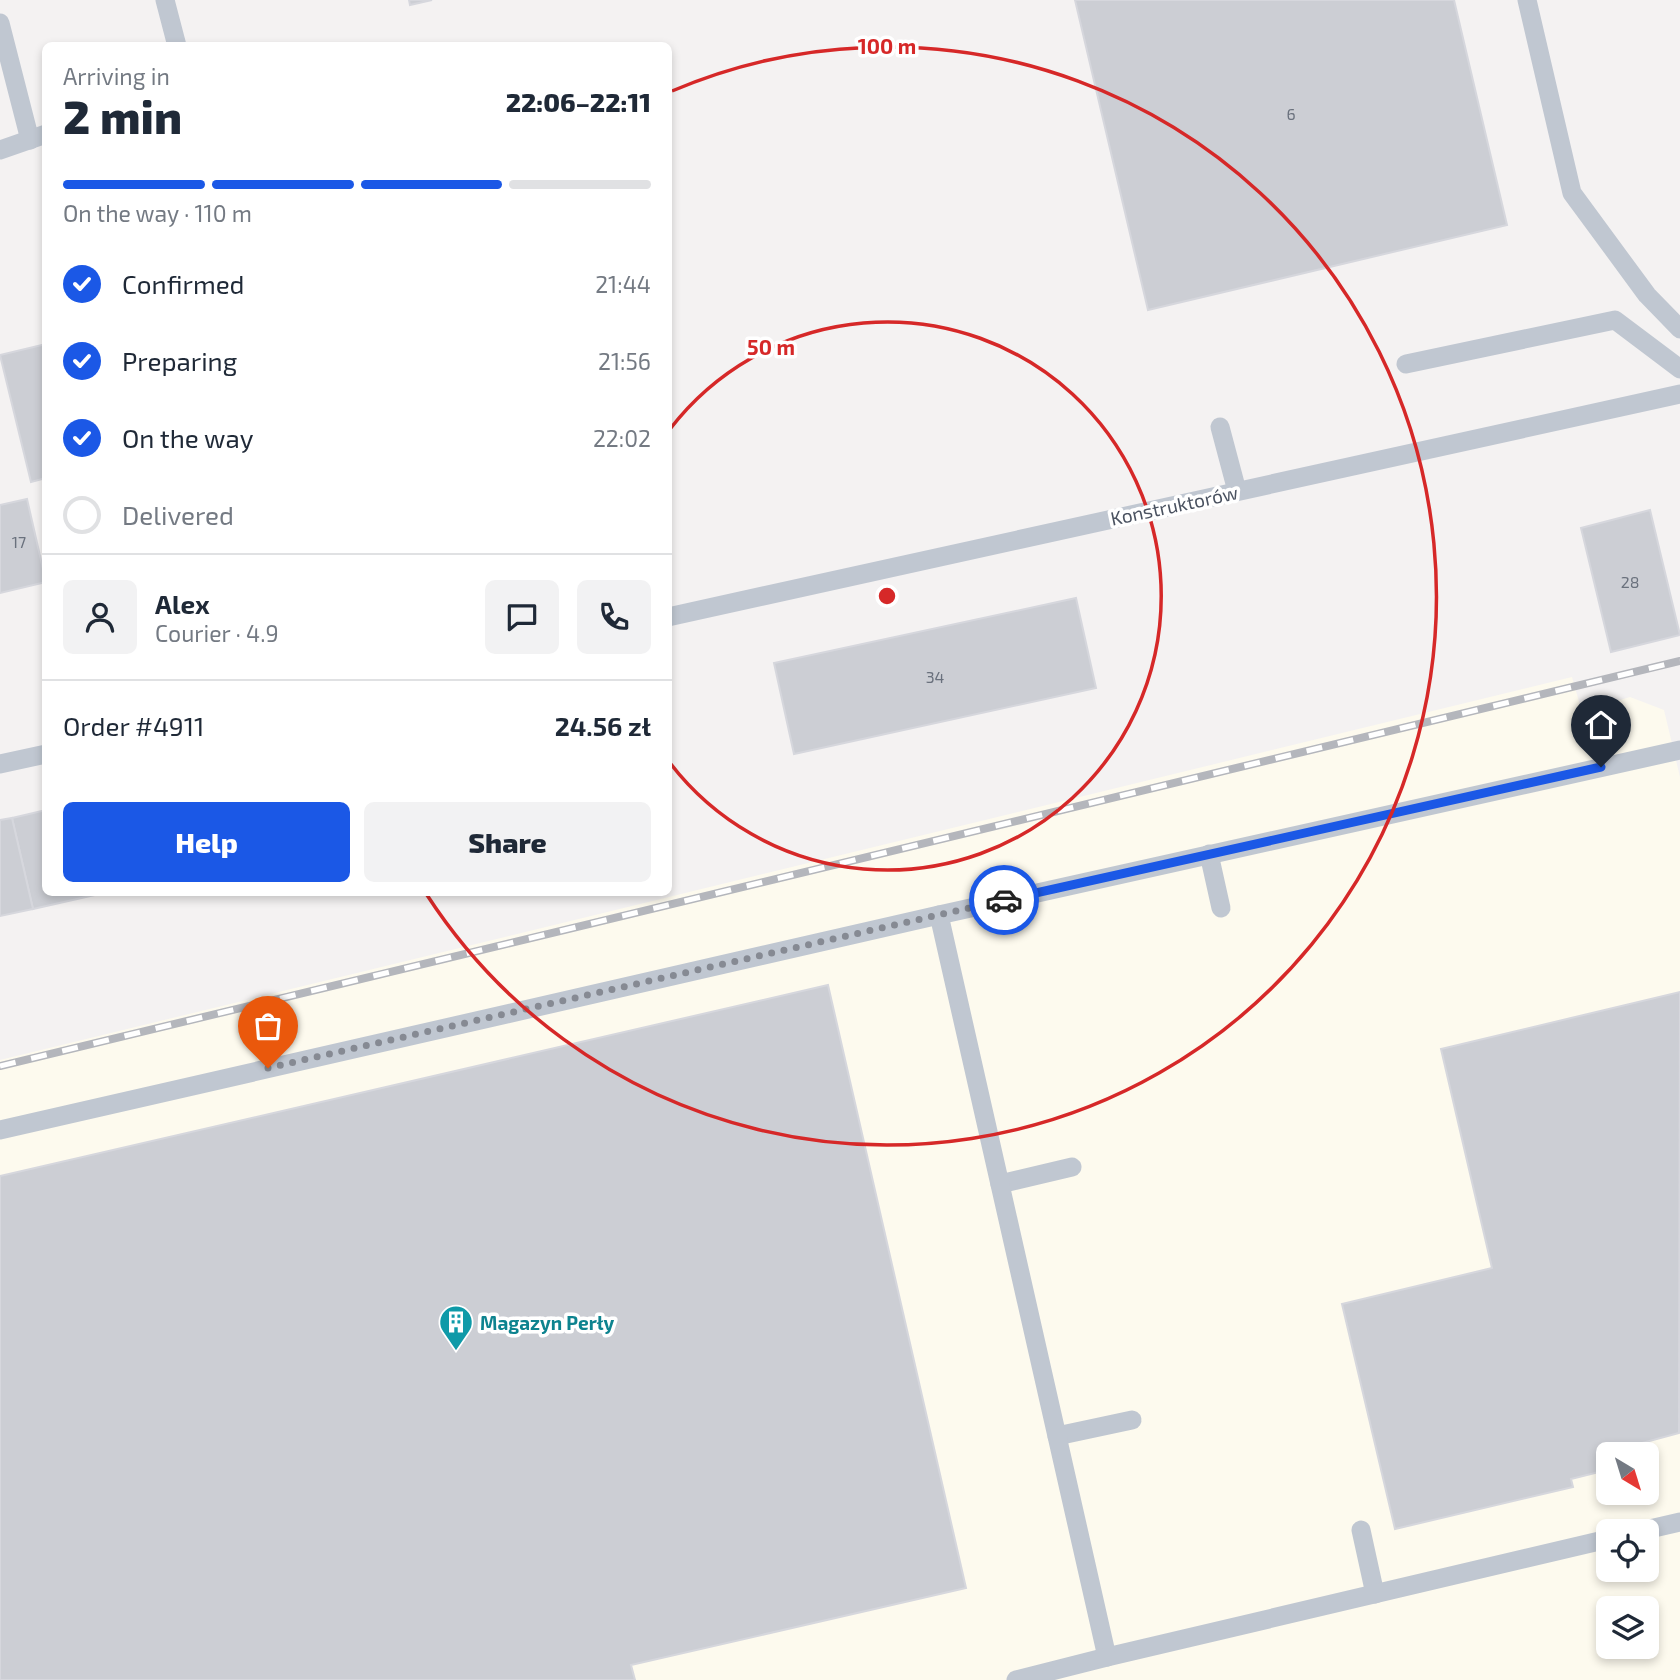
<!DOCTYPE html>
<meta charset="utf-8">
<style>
:root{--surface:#fff;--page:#f2f2f3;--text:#1f2937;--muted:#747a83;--line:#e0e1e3;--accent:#1b58e6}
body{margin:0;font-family:"Exo 2",sans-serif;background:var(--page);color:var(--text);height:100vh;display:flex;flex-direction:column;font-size:26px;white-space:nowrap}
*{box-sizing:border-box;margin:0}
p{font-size:23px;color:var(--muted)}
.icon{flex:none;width:38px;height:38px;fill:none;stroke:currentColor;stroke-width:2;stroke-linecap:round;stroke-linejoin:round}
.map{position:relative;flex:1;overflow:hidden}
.side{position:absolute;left:42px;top:42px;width:630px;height:854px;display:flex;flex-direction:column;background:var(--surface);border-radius:10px;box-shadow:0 4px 10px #0003}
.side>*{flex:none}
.needle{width:46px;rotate:142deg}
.controls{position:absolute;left:1596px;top:1442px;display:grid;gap:14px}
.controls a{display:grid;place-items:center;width:63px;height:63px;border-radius:10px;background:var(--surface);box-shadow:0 4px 10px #0003;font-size:35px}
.pin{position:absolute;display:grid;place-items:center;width:60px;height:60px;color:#fff;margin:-72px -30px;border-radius:50% 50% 50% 0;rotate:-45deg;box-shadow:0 0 7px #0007}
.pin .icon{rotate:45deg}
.courier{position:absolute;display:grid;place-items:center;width:70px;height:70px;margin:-35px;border:5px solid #1b58e6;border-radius:50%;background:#fff;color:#222;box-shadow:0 2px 9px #0007}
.head em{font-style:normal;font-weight:800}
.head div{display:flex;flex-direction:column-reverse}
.head{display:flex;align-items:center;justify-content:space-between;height:119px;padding:0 21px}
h1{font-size:46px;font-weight:800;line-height:52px}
.bar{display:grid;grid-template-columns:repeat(4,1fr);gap:10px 7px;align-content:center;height:84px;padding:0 21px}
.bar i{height:9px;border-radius:5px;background:var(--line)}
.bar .on{background:var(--accent)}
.bar p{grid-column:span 4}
.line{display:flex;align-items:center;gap:18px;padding:0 21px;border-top:2px solid var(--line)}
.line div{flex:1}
.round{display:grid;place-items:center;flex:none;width:74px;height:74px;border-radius:10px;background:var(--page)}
ol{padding:0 21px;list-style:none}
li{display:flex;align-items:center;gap:21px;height:77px}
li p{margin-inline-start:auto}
li .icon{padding:7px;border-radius:50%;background:var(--accent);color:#fff;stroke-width:4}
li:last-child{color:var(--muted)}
li i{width:38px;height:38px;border:4px solid var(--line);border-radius:50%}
.primary-button{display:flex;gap:14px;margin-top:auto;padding:14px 21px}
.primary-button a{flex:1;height:80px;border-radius:10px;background:var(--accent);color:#fff;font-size:28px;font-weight:800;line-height:80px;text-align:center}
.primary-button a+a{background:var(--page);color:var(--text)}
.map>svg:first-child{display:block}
.commercial{fill:#fdfaee;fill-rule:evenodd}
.building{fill:#ccced4;stroke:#d6d7dd;stroke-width:2}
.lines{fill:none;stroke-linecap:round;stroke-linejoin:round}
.service{stroke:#c0c7d1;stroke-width:19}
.rail-casing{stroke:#b4b6bc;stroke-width:8}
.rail{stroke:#fff;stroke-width:5;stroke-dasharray:16;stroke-linecap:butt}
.done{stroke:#868a93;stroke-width:7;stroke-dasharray:0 12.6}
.route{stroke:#1b58e6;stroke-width:9}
.ring{fill:none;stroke:#d62828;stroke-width:3.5}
.labels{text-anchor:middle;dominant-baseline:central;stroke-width:7;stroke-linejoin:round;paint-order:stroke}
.number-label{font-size:16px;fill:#6a717d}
.street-label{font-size:19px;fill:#4a5260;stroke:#fff}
.culture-label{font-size:19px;font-weight:bold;fill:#0d838f;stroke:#fff;text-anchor:start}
.centre{fill:#d62828;stroke:#fff;stroke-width:3.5}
.ring-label{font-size:21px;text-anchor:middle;font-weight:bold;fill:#d62828;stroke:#fff;stroke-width:7;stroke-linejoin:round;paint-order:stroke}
</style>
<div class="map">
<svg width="1680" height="1680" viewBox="0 0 1680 1680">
<rect width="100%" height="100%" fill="#f4f2f2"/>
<path class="commercial" d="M1572 677 1582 712 1630 697 1664 710 1680 777V1680H0V1060ZM1608 1454H1647V1493H1608ZM1608 1531H1647V1570H1608ZM1608 1608H1647V1647H1608Z"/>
<g class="building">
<polygon points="409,0 432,0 410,5"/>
<polygon points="1075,0 1454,0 1507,225 1148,310"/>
<polygon points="46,344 46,478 31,482 0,355"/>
<polygon points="27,499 46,582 0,593 0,505"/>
<polygon points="1650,510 1680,635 1611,652 1581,528"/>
<polygon points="1076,598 1096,688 794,754 774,663"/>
<polygon points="46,810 46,892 108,892 33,909 12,818"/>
<polygon points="12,818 33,909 0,916 0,820"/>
<polygon points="828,985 966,1588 631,1665 635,1680 0,1680 0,1176"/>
<polygon points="1680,992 1679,1433 1642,1443 1644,1454 1608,1454 1607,1470 1571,1479 1573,1487 1395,1529 1342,1304 1492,1268 1441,1049"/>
</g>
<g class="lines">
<g class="service">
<polyline points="165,0 177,46"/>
<polyline points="1527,0 1572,193 1647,295 1680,329"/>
<polyline points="0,23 30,140"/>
<polyline points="0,150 46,134"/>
<polyline points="1406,364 1615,320 1680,369"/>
<polyline points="1220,427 1237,491"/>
<polyline points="668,617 1680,394"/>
<polyline points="0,764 46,754"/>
<polyline points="1209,854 1221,908"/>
<polyline points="0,1130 939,915"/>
<polyline points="1000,1184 1072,1167"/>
<polyline points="1057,1436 1132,1420"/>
<polyline points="1361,1530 1375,1594"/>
<polyline points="1641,1531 1680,1522"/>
<polyline points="1608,1539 1107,1657 939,915 1680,750"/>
<polyline points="1016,1680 1107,1657"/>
</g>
<g class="rail-casing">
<polyline id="rail" points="0,1066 1680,661"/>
</g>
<use href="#rail" class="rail"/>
</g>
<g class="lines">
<polyline class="done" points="268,1068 1004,900"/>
<polyline class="route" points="1004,900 1601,767"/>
</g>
<g class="ring">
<path d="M670 429A274 274 0 1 1 670 763"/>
<path d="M672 91A549 549 0 1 1 427 895"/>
</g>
<defs>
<g id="building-pin" transform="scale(1.75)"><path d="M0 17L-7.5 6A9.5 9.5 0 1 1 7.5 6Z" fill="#0f9aa8" stroke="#fff"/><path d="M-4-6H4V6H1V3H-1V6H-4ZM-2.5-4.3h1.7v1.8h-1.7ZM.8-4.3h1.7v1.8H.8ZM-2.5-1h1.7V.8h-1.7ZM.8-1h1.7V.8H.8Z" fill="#fff"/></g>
</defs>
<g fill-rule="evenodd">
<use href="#building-pin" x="456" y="1322"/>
</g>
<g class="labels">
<g class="number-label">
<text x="1291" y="113">6</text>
<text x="19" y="541">17</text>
<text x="1630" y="581">28</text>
<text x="935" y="676">34</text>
</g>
<g class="street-label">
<text transform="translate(1174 505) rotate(-12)">Konstruktorów</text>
</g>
<g class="culture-label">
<text x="480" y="1322">Magazyn Perły</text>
</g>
</g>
<circle cx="887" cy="596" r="10" class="centre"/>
<g class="ring-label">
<text x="887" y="54">100 m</text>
<text x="771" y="355">50 m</text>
</g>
</svg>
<div class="controls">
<a><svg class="needle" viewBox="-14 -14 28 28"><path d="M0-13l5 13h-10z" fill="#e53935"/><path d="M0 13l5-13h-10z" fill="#747a83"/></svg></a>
<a><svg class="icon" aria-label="locate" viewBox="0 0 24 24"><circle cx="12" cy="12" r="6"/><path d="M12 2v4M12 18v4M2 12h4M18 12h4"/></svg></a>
<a><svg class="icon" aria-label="layers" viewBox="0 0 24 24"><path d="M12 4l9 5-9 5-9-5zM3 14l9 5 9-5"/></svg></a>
</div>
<div class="pin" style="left:268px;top:1068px;background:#ea580c"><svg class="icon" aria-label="bag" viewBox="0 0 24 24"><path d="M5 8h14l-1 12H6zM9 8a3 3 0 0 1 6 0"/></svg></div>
<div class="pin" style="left:1601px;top:767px;background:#1f2937"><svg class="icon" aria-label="home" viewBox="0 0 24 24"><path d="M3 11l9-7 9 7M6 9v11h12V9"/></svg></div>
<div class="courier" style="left:1004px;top:900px"><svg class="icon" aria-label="car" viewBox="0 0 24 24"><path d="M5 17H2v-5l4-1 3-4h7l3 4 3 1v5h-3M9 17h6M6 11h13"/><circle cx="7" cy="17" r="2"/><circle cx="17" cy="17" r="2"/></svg></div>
<section class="side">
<div class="head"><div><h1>2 min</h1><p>Arriving in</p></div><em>22:06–22:11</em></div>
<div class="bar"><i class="on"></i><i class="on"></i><i class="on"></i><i></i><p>On the way · 110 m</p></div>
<ol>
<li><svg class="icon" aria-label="check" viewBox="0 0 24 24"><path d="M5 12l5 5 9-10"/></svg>Confirmed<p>21:44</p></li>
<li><svg class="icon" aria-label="check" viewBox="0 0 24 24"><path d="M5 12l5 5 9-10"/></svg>Preparing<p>21:56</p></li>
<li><svg class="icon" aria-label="check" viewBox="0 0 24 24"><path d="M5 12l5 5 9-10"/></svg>On the way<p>22:02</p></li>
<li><i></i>Delivered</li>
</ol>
<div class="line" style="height:126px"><a class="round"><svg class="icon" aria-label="person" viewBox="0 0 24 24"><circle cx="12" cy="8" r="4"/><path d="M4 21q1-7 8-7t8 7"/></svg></a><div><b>Alex</b><p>Courier · 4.9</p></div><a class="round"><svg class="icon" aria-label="chat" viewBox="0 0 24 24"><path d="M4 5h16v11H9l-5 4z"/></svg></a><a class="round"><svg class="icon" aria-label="phone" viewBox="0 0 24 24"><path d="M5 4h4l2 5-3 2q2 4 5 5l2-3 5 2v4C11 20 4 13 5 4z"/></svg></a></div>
<div class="line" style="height:91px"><div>Order #4911</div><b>24.56 zł</b></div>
<div class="primary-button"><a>Help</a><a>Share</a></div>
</section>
</div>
